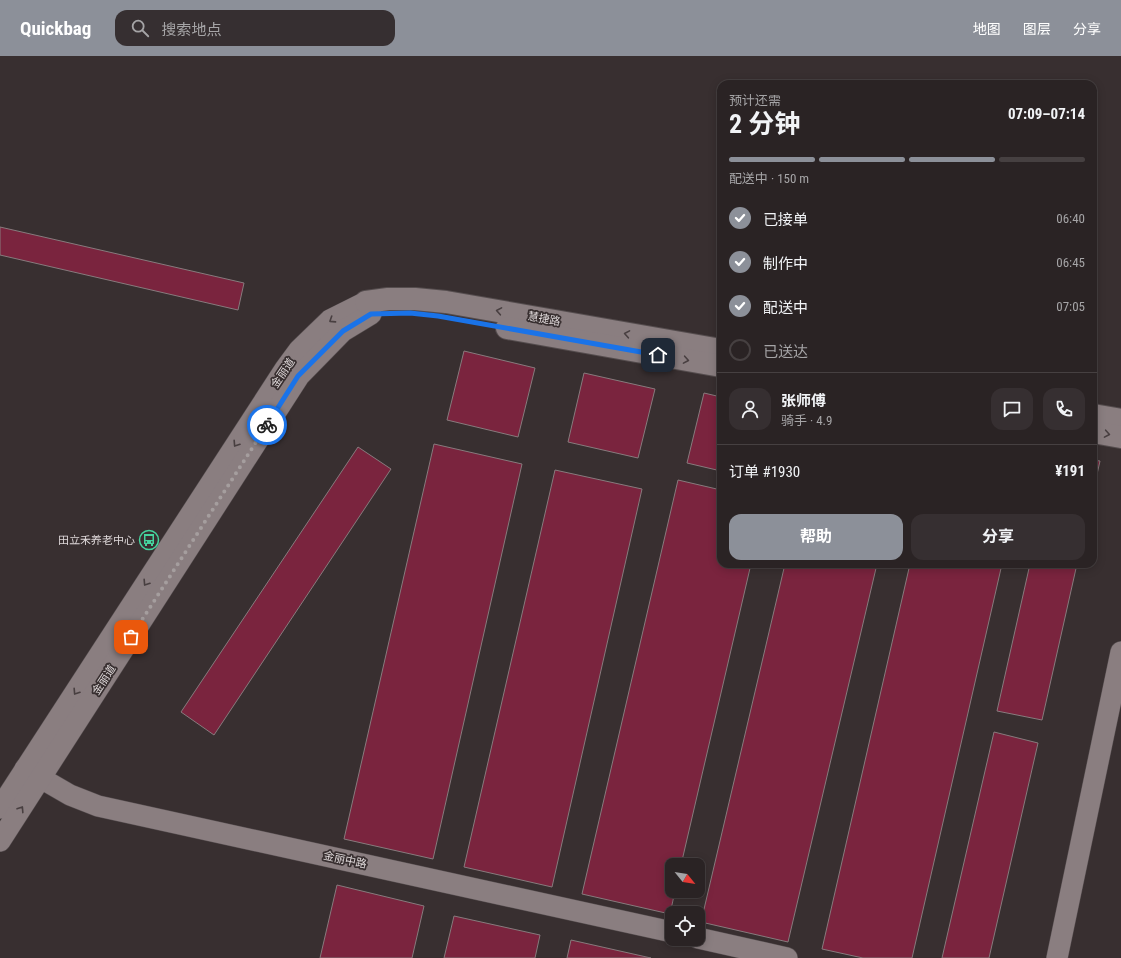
<!DOCTYPE html>
<html lang="zh">
<meta charset="utf-8">
<style>
:root{--surface:#2a2324;--page:#362f31;--text:#f1f3f6;--muted:#a5a4a6;--line:#464041;--accent:#8c9099}
body{margin:0;font-family:"Roboto Condensed","Noto Sans SC",sans-serif;background:var(--page);color:var(--text);height:100vh;display:flex;flex-direction:column;font-size:15px;white-space:nowrap}
*{box-sizing:border-box;margin:0}
p{font-size:13px;color:var(--muted)}
.icon{flex:none;width:22px;height:22px;fill:none;stroke:currentColor;stroke-width:2;stroke-linecap:round;stroke-linejoin:round}
.map{position:relative;flex:1;overflow:hidden}
.side{position:absolute;left:717px;top:24px;width:380px;height:488px;display:flex;flex-direction:column;background:var(--surface);border-radius:12px;box-shadow:0 2px 10px #0003,0 0 0 1px var(--line)}
.side>*{flex:none}
.needle{width:26px;rotate:120deg}
.tools{position:absolute;left:665px;top:802px;display:grid;gap:8px}
.tools a{display:grid;place-items:center;width:40px;height:40px;border-radius:8px;background:var(--surface);box-shadow:0 2px 10px #0003,0 0 0 1px var(--line);font-size:20px}
.pin{position:absolute;display:grid;place-items:center;width:34px;height:34px;color:#fff;margin:-17px;border-radius:8px;box-shadow:0 2px 6px #0006}
.courier{position:absolute;display:grid;place-items:center;width:40px;height:40px;margin:-20px;border:3px solid #1a73e8;border-radius:50%;background:#fff;color:#222;box-shadow:0 1px 5px #0007}
.overview em{font-style:normal;font-weight:700}
.overview div{display:flex;flex-direction:column-reverse}
.overview{display:flex;align-items:center;justify-content:space-between;height:68px;padding:0 12px}
h1{font-size:26px;font-weight:700;line-height:30px}
.bar{display:grid;grid-template-columns:repeat(4,1fr);gap:6px 4px;align-content:center;height:48px;padding:0 12px}
.bar i{height:5px;border-radius:3px;background:var(--line)}
.bar .on{background:var(--accent)}
.bar p{grid-column:span 4}
.line{display:flex;align-items:center;gap:10px;padding:0 12px;border-top:1px solid var(--line)}
.line div{flex:1}
.round{display:grid;place-items:center;flex:none;width:42px;height:42px;border-radius:12px;background:var(--page)}
ol{padding:0 12px;list-style:none}
li{display:flex;align-items:center;gap:12px;height:44px}
li p{margin-inline-start:auto}
li .icon{padding:4px;border-radius:50%;background:var(--accent);color:#fff;stroke-width:4}
li:last-child{color:var(--muted)}
li i{width:22px;height:22px;border:2px solid var(--line);border-radius:50%}
.cta{display:flex;gap:8px;margin-top:auto;padding:8px 12px}
.cta a{flex:1;height:46px;border-radius:12px;background:var(--accent);color:#fff;font-size:16px;font-weight:700;line-height:46px;text-align:center}
.cta a+a{background:var(--page);color:var(--text)}
header{display:flex;align-items:center;gap:24px;box-sizing:border-box;height:56px;padding:0 20px;background:var(--accent);color:#fff}
header strong{font-size:19px}
nav{display:flex;gap:22px;margin-inline-start:auto;font-size:14px}
.search{width:280px;height:36px;background:var(--page);display:flex;align-items:center;gap:10px;box-sizing:border-box;padding:0 14px;border-radius:12px;color:var(--muted);font-size:15px}
.map>svg:first-child{display:block}
.building{fill:#7a243e;stroke:#877b7d}
.lines{fill:none;stroke-linecap:round;stroke-linejoin:round}
.tertiary-casing{stroke:#554d4e;stroke-width:22}
.secondary-casing{stroke:#554d4e;stroke-width:24}
.tertiary{stroke:#8a7e80;stroke-width:21}
.secondary{stroke:#8a7e80;stroke-width:22}
.oneway{stroke:#483f40}
.done{stroke:#a59e9e;stroke-width:4;stroke-dasharray:0 7.2}
.route{stroke:#1a73e8;stroke-width:5}
.labels{text-anchor:middle;dominant-baseline:central;stroke-width:3.5;stroke-linejoin:round;paint-order:stroke}
.street-label{font-size:11px;fill:#dfd9da;stroke:#382f30}
.poi-label{font-size:11px;fill:#dfd9da;stroke:#382f30;text-anchor:end}
</style>
<header>
<strong>Quickbag</strong>
<div class="search"><svg class="icon" aria-label="search" viewBox="0 0 24 24"><circle cx="10" cy="10" r="6"/><path d="M15 15l6 6"/></svg>搜索地点</div>
<nav><a>地图</a><a>图层</a><a>分享</a></nav>
</header>
<div class="map">
<svg width="1121" height="902" viewBox="0 0 1121 902">
<rect width="100%" height="100%" fill="#382f30"/>
<g class="building">
<polygon points="0,171 244,227 238,254 0,199"/>
<polygon points="464,295 535,312 518,381 447,364"/>
<polygon points="584,317 655,333 638,402 568,386"/>
<polygon points="704,337 721,341 721,415 687,407"/>
<polygon points="434,388 522,408 433,803 344,783"/>
<polygon points="358,391 391,413 214,679 181,656"/>
<polygon points="1093,404 1100,405 1093,436"/>
<polygon points="555,414 642,433 552,831 464,811"/>
<polygon points="678,424 721,434 721,508 751,508 681,809 672,809 672,835 675,835 670,858 582,838"/>
<polygon points="785,508 877,508 788,886 701,866"/>
<polygon points="910,508 1002,508 912,902 863,902 822,893"/>
<polygon points="1030,508 1077,508 1042,664 997,655"/>
<polygon points="994,676 1038,687 989,902 942,902"/>
<polygon points="337,829 424,850 412,902 320,902"/>
<polygon points="454,860 540,879 535,902 444,902"/>
<polygon points="571,884 651,902 567,902"/>
</g>
<g class="lines">
<g class="tertiary-casing">
<g id="tertiary">
<polyline points="25,713 70,739 98,750 672,876"/>
<polyline points="0,752 285,313 299,294 330,264 366,246"/>
<polyline points="0,785 299,320 343,275 371,258"/>
<polyline points="698,882 787,902"/>
<polyline points="1057,902 1121,596"/>
</g>
</g>
<g class="secondary-casing">
<g id="secondary">
<polyline points="366,246 388,243 415,243 446,246 721,294"/>
<polyline points="507,272 721,310"/>
<polyline points="1093,359 1121,364"/>
<polyline points="1093,376 1121,381"/>
</g>
</g>
<use href="#tertiary" class="tertiary"/>
<use href="#secondary" class="secondary"/>
</g>
<defs><path id="oneway-chevron" d="M-2-3.5L2.5 0L-2 3.5" fill="none" stroke-width="1.6" stroke-linecap="round" stroke-linejoin="round"/></defs>
<g class="oneway">
<use href="#oneway-chevron" transform="translate(499 255) rotate(-170)"/>
<use href="#oneway-chevron" transform="translate(332 264) rotate(147)"/>
<use href="#oneway-chevron" transform="translate(627 278) rotate(-170)"/>
<use href="#oneway-chevron" transform="translate(686 304) rotate(10)"/>
<use href="#oneway-chevron" transform="translate(1107 378) rotate(10)"/>
<use href="#oneway-chevron" transform="translate(236 388) rotate(123)"/>
<use href="#oneway-chevron" transform="translate(146 527) rotate(123)"/>
<use href="#oneway-chevron" transform="translate(76 636) rotate(123)"/>
<use href="#oneway-chevron" transform="translate(21 753) rotate(-57)"/>
</g>
<g class="lines">
<polyline class="done" points="131,581 267,369"/>
<polyline class="route" points="267,369 298,320 343,275 371,258 410,257 438,260 658,299"/>
</g>
<defs>
<g id="bus-ring" transform="scale(1)"><circle r="9.5" fill="#382f30" stroke="#45d49e" stroke-width="1.5"/><path d="M-5-6H5V4H4V6H2V4H-2V6H-4V4H-5ZM-3.5-4V0h7V-4ZM-3.5 1.2v1.5H-2V1.2ZM2 1.2v1.5H3.5V1.2Z" fill="#45d49e"/></g>
</defs>
<g fill-rule="evenodd">
<use href="#bus-ring" x="149" y="484"/>
</g>
<g class="labels">
<g class="street-label">
<text transform="translate(544 263) rotate(10)">慧捷路</text>
<text transform="translate(283 317) rotate(-56)">金丽道</text>
<text transform="translate(104 624) rotate(-57)">金丽道</text>
<text transform="translate(345 804) rotate(12)">金丽中路</text>
</g>
<g class="poi-label">
<text x="135" y="484">田立禾养老中心</text>
</g>
</g>
</svg>
<div class="tools">
<a><svg class="needle" viewBox="-14 -14 28 28"><path d="M0-13l5 13h-10z" fill="#e53935"/><path d="M0 13l5-13h-10z" fill="#a5a4a6"/></svg></a>
<a><svg class="icon" aria-label="locate" viewBox="0 0 24 24"><circle cx="12" cy="12" r="6"/><path d="M12 2v4M12 18v4M2 12h4M18 12h4"/></svg></a>
</div>
<div class="pin" style="left:131px;top:581px;background:#ea580c"><svg class="icon" aria-label="bag" viewBox="0 0 24 24"><path d="M5 8h14l-1 12H6zM9 8a3 3 0 0 1 6 0"/></svg></div>
<div class="pin" style="left:658px;top:299px;background:#1f2937"><svg class="icon" aria-label="home" viewBox="0 0 24 24"><path d="M3 11l9-7 9 7M6 9v11h12V9"/></svg></div>
<div class="courier" style="left:267px;top:369px"><svg class="icon" aria-label="bike" viewBox="0 0 24 24"><circle cx="6" cy="16" r="4"/><circle cx="18" cy="16" r="4"/><path d="M6 16l4-8h5l3 8M10 8l3 8H6M13 5h3"/></svg></div>
<section class="side">
<div class="overview"><div><h1>2 分钟</h1><p>预计还需</p></div><em>07:09–07:14</em></div>
<div class="bar"><i class="on"></i><i class="on"></i><i class="on"></i><i></i><p>配送中 · 150 m</p></div>
<ol>
<li><svg class="icon" aria-label="check" viewBox="0 0 24 24"><path d="M5 12l5 5 9-10"/></svg>已接单<p>06:40</p></li>
<li><svg class="icon" aria-label="check" viewBox="0 0 24 24"><path d="M5 12l5 5 9-10"/></svg>制作中<p>06:45</p></li>
<li><svg class="icon" aria-label="check" viewBox="0 0 24 24"><path d="M5 12l5 5 9-10"/></svg>配送中<p>07:05</p></li>
<li><i></i>已送达</li>
</ol>
<div class="line" style="height:72px"><a class="round"><svg class="icon" aria-label="person" viewBox="0 0 24 24"><circle cx="12" cy="8" r="4"/><path d="M4 21q1-7 8-7t8 7"/></svg></a><div><b>张师傅</b><p>骑手 · 4.9</p></div><a class="round"><svg class="icon" aria-label="chat" viewBox="0 0 24 24"><path d="M4 5h16v11H9l-5 4z"/></svg></a><a class="round"><svg class="icon" aria-label="phone" viewBox="0 0 24 24"><path d="M5 4h4l2 5-3 2q2 4 5 5l2-3 5 2v4C11 20 4 13 5 4z"/></svg></a></div>
<div class="line" style="height:52px"><div>订单 #1930</div><b>¥191</b></div>
<div class="cta"><a>帮助</a><a>分享</a></div>
</section>
</div>
